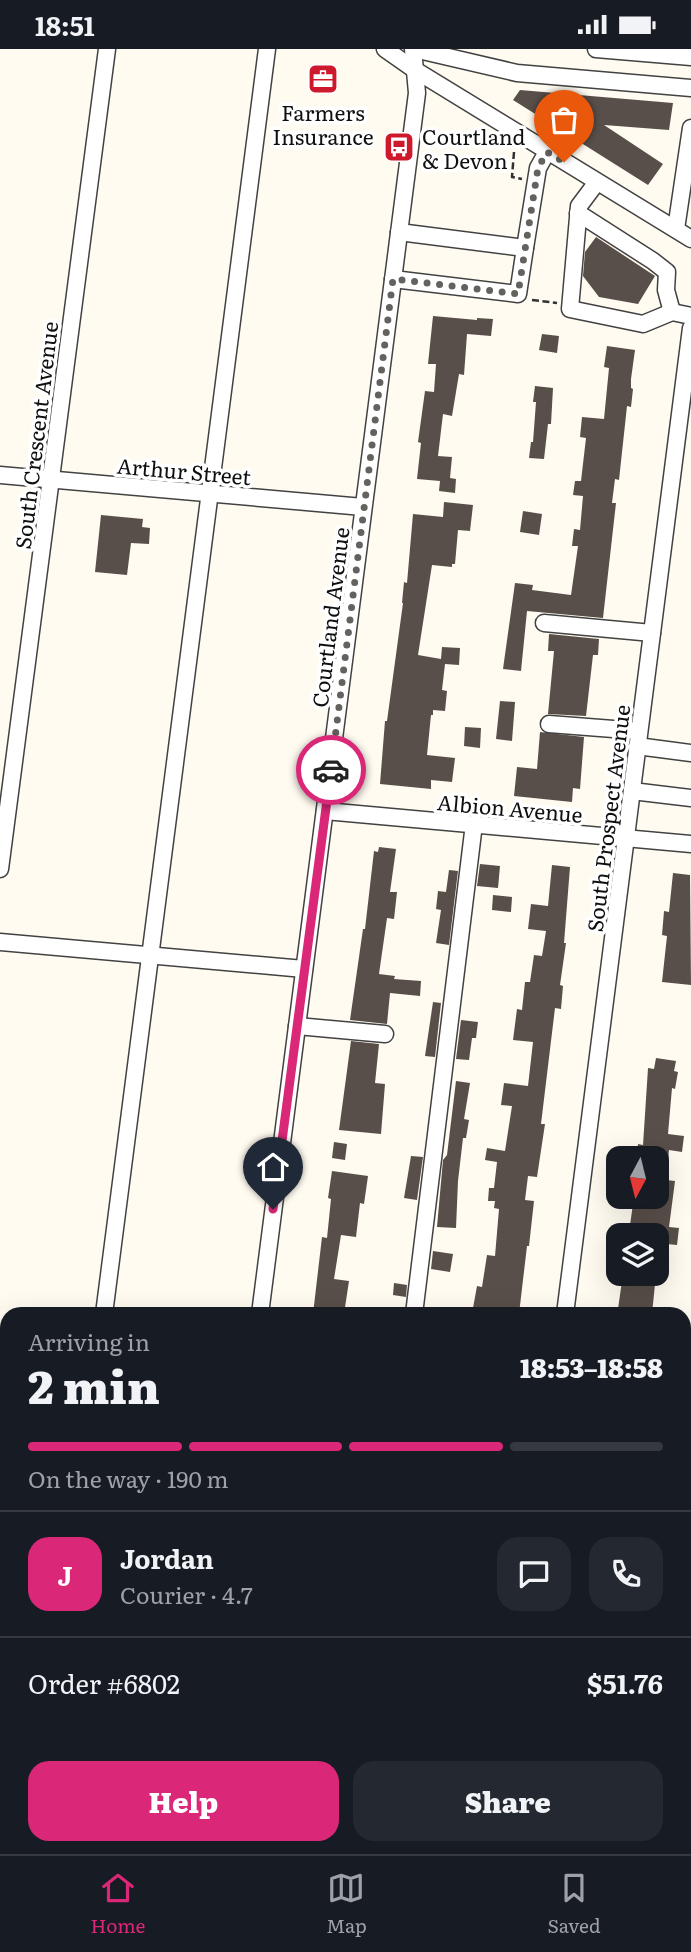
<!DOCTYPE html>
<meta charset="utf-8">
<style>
:root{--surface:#171b24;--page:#242831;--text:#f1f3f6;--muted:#9ea1a6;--line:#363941;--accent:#db2777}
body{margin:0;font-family:Literata,serif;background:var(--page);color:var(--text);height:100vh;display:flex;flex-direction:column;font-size:26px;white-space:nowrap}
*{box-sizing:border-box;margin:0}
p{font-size:23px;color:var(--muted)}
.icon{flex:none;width:38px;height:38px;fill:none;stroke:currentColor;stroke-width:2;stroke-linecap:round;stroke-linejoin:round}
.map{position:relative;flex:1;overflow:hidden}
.sheet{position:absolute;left:0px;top:1258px;width:691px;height:548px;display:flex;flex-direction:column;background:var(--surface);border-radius:21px 21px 0 0;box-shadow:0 7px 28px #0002}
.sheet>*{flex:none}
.needle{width:46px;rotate:187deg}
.controls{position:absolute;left:606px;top:1097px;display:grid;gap:14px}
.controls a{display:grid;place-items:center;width:63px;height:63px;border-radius:14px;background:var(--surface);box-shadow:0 7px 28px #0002;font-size:35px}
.pin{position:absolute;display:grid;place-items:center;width:60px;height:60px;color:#fff;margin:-72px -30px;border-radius:50% 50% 50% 0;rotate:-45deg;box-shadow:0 0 7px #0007}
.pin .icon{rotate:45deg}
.courier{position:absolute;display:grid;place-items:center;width:70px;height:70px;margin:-35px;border:5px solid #db2777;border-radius:50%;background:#fff;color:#222;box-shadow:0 2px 9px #0007}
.summary em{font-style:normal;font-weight:800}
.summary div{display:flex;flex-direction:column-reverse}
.summary{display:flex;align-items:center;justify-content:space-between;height:119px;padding:0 28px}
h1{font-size:46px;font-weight:800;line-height:52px}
.bar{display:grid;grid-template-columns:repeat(4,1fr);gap:10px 7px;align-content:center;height:84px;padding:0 28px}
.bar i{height:9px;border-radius:5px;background:var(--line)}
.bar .current{background:var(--accent)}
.bar p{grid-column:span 4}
.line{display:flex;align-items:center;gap:18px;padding:0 28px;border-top:2px solid var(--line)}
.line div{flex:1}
.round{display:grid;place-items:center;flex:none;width:74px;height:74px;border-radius:21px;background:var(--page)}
.primary-button{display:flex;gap:14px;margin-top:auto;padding:14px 28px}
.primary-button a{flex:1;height:80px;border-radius:21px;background:var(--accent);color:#fff;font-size:28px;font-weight:800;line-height:80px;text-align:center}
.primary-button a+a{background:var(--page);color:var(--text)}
.status{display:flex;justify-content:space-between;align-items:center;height:49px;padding:0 35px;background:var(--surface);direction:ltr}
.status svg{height:19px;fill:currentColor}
.menu{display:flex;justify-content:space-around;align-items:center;height:98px;border-top:2px solid var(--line);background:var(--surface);font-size:19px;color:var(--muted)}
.menu a{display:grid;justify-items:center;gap:4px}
.menu .current{color:var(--accent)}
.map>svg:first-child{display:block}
.building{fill:#594f4a}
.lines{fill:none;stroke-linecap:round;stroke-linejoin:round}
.minor-casing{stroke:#424242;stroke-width:19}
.path{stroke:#313131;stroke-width:2.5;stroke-dasharray:7 3.5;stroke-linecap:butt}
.minor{stroke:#fff;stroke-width:16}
.done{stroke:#63625e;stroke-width:7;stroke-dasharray:0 12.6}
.route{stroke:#db2777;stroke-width:9}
.labels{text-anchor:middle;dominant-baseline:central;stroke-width:7;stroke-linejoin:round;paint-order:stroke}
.poi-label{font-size:21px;fill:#0f0f0f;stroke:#fff}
.street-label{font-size:21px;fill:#0f0f0f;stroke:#fff}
</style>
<div class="status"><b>18:51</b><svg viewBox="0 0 49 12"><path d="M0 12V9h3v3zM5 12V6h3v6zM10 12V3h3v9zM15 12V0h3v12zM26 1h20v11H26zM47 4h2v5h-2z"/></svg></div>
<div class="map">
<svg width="691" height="1805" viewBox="0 0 691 1805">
<rect width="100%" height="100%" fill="#fffbf1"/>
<g class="building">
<polygon points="520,41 673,54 669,81 604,76 663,115 648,136 513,51"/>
<polygon points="596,188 655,227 638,255 599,248 583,227 585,203"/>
<polygon points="433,267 477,271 477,269 493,270 491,287 467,285 464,326 459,325 452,367 443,365 438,407 452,408 450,429 456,430 455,444 439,442 440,432 417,430 421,394 418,393 425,342 434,343 436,315 428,315"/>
<polygon points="542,285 559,287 557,304 539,301"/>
<polygon points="607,297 635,301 631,330 631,339 633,340 631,358 627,357 619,431 615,430 612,454 616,454 603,569 527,562 521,622 503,620 515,534 533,536 532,541 571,546 578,497 572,497 574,480 580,481 583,447 573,446 575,432 581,432 586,389 580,388 582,368 604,370 609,319 604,318"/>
<polygon points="535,337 553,339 551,375 548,375 544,410 529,409 531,393 533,393 536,353 533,353"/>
<polygon points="444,453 473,456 470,482 458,481 455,515 452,515 452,518 432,516 418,606 441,610 442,598 460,599 459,616 445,615 442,641 447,642 445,662 433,661 433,666 431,666 427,706 455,709 452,733 431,731 431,740 380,735 385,672 387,672 403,554 402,554 404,533 407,534 413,465 443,468"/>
<polygon points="523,462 542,465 539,486 520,483"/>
<polygon points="101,466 143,470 142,478 150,479 149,495 131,494 127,526 95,523"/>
<polygon points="549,585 599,590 598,606 593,606 586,667 548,665 554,602 548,602"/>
<polygon points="500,652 515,653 512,692 496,690"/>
<polygon points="465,678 481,679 480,699 464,697"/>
<polygon points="540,683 584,688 580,740 573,739 572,753 514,747 517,718 537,720"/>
<polygon points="379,798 396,800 390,843 397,843 394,870 387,869 379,925 395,927 394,930 421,932 420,947 390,944 387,975 350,971 363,880 365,880 374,802 378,803"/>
<polygon points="480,815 500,817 498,839 477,837"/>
<polygon points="552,816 570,818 564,894 566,894 560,936 563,937 561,960 555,959 541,1075 545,1075 537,1128 528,1127 525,1151 534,1152 529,1197 527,1197 519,1265 513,1265 473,1259 477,1237 482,1238 487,1206 495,1207 499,1160 494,1159 495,1152 488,1152 489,1139 494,1139 497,1113 485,1111 487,1099 505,1102 512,1057 501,1056 504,1034 528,1037 533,993 513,991 517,960 522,961 525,933 530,933 534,906 542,907 546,882 528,880 531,855 548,857"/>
<polygon points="449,821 458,822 449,896 436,894 441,861 436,860 438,842 446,843"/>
<polygon points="673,824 690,826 691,936 662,933 667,887 662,886 664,862 669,863"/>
<polygon points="493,846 512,848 511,863 492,861"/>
<polygon points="433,953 441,954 435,1008 425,1007"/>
<polygon points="461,971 478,973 476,989 472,989 469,1011 456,1010"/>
<polygon points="351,992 379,995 375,1034 385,1035 381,1085 339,1081"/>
<polygon points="656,1009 676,1012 674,1022 678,1023 675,1040 672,1039 668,1085 684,1087 682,1103 669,1101 666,1131 675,1132 669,1178 679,1179 677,1196 656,1194 656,1186 636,1186 637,1177 630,1176 634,1148 656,1148 656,1110 637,1110 638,1095 643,1096 648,1019 654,1020"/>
<polygon points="456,1032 470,1034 464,1070 469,1071 466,1089 463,1089 458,1132 456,1179 437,1178 443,1111 447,1106"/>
<polygon points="334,1093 347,1095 345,1111 332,1109"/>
<polygon points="411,1107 423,1108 417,1151 404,1149"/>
<polygon points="332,1122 368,1127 364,1155 360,1154 356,1188 341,1186 334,1230 349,1232 344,1265 313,1265 322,1188 327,1189 331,1150 328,1149"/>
<polygon points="433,1202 453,1205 450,1223 431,1220"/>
<polygon points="623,1225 656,1225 652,1265 618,1260"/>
<polygon points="394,1234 407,1236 406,1248 393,1246"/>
</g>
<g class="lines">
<g class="minor-casing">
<g id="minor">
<polyline points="385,0 415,21 691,190"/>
<polyline points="414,0 517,24 691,39"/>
<polyline points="596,0 691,8"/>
<polyline points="597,133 579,157 570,260 643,275 672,263 691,267"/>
<polyline points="578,164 653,212 667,223 666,241 672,263"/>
<polyline points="676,180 691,79"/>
<polyline points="399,183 525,199 538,119 547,103"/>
<polyline points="393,230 518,245 525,199"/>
<polyline points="0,426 363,458"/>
<polyline points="544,574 652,584"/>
<polyline points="549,675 639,682"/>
<polyline points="637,697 691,704"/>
<polyline points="632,742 691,749"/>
<polyline points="325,762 691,795"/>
<polyline points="0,820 107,0"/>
<polyline points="0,893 304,920"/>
<polyline points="297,977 385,985"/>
<polyline points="104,1265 267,0"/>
<polyline points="260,1265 417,44 413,0"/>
<polyline points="414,1265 474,775"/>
<polyline points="565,1265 691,279"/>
<polyline points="0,1384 7,1384"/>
<polyline points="684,1411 691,1412"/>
<polyline points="684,1529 691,1479"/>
<polyline points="0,1804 14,1805"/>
<polyline points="34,1805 35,1799"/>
<polyline points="192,1805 193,1799"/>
<polyline points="344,1805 344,1799"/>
<polyline points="496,1805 497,1799"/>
<polyline points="647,1805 648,1799"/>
</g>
</g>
<g class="path">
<polyline points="514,103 512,128 522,130"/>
<polyline points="532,251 557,254"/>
</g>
<use href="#minor" class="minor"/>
</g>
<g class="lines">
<polyline class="done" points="331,721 393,230 518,245 538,119 547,103 564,113"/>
<polyline class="route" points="273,1160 331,721"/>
</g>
<defs>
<g id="office-square" transform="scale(1.575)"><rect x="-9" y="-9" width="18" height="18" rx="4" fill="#ce182c" stroke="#fff"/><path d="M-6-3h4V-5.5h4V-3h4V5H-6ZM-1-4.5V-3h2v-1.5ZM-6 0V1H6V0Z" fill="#fff"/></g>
<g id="bus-square" transform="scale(1.575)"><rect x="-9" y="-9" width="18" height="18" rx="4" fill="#ce182c" stroke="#fff"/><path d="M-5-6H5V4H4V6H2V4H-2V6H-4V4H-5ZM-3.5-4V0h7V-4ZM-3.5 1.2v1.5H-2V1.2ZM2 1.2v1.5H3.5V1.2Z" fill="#fff"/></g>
</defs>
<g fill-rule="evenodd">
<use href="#office-square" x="323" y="30"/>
<use href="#bus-square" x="399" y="98"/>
</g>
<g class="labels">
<g class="poi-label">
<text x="323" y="62">Farmers<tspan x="323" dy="24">Insurance</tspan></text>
<text x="422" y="86" text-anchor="start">Courtland<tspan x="422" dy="24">&amp; Devon</tspan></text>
</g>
<g class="street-label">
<text transform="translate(35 386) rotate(-83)">South Crescent Avenue</text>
<text transform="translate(184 421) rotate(5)">Arthur Street</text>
<text transform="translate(329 568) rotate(-83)">Courtland Avenue</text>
<text transform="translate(510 758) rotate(5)">Albion Avenue</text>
<text transform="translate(607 769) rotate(-83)">South Prospect Avenue</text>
</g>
</g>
</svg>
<div class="controls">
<a><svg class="needle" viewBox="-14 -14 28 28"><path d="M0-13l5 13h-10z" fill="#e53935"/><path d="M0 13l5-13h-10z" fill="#9ea1a6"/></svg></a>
<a><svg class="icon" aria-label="layers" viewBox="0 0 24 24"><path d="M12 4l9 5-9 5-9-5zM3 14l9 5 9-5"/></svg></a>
</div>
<div class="pin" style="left:564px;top:113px;background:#ea580c"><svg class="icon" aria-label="bag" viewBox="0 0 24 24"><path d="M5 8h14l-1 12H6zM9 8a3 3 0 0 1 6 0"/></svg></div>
<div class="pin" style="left:273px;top:1160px;background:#1f2937"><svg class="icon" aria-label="home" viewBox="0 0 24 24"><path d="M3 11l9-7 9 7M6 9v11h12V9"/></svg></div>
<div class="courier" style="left:331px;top:721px"><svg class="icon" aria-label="car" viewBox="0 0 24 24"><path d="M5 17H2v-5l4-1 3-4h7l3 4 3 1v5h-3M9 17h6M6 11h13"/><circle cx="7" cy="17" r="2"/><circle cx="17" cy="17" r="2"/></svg></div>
<section class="sheet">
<div class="summary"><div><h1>2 min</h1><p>Arriving in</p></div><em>18:53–18:58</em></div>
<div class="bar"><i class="current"></i><i class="current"></i><i class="current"></i><i></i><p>On the way · 190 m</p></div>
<div class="line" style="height:126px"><b class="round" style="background:var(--accent);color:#fff">J</b><div><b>Jordan</b><p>Courier · 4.7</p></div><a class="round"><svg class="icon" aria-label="chat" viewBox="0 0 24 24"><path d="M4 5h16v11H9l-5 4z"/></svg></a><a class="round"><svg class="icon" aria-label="phone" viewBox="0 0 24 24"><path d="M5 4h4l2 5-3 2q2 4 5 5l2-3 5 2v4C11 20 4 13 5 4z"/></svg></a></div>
<div class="line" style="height:91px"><div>Order #6802</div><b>$51.76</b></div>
<div class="primary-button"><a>Help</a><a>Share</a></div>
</section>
</div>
<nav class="menu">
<a class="current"><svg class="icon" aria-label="home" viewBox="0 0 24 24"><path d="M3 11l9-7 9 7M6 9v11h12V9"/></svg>Home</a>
<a><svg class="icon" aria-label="map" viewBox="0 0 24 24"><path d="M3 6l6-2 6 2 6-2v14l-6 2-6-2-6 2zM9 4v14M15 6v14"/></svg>Map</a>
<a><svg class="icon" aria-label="saved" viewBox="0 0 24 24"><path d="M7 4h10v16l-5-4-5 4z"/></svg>Saved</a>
</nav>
